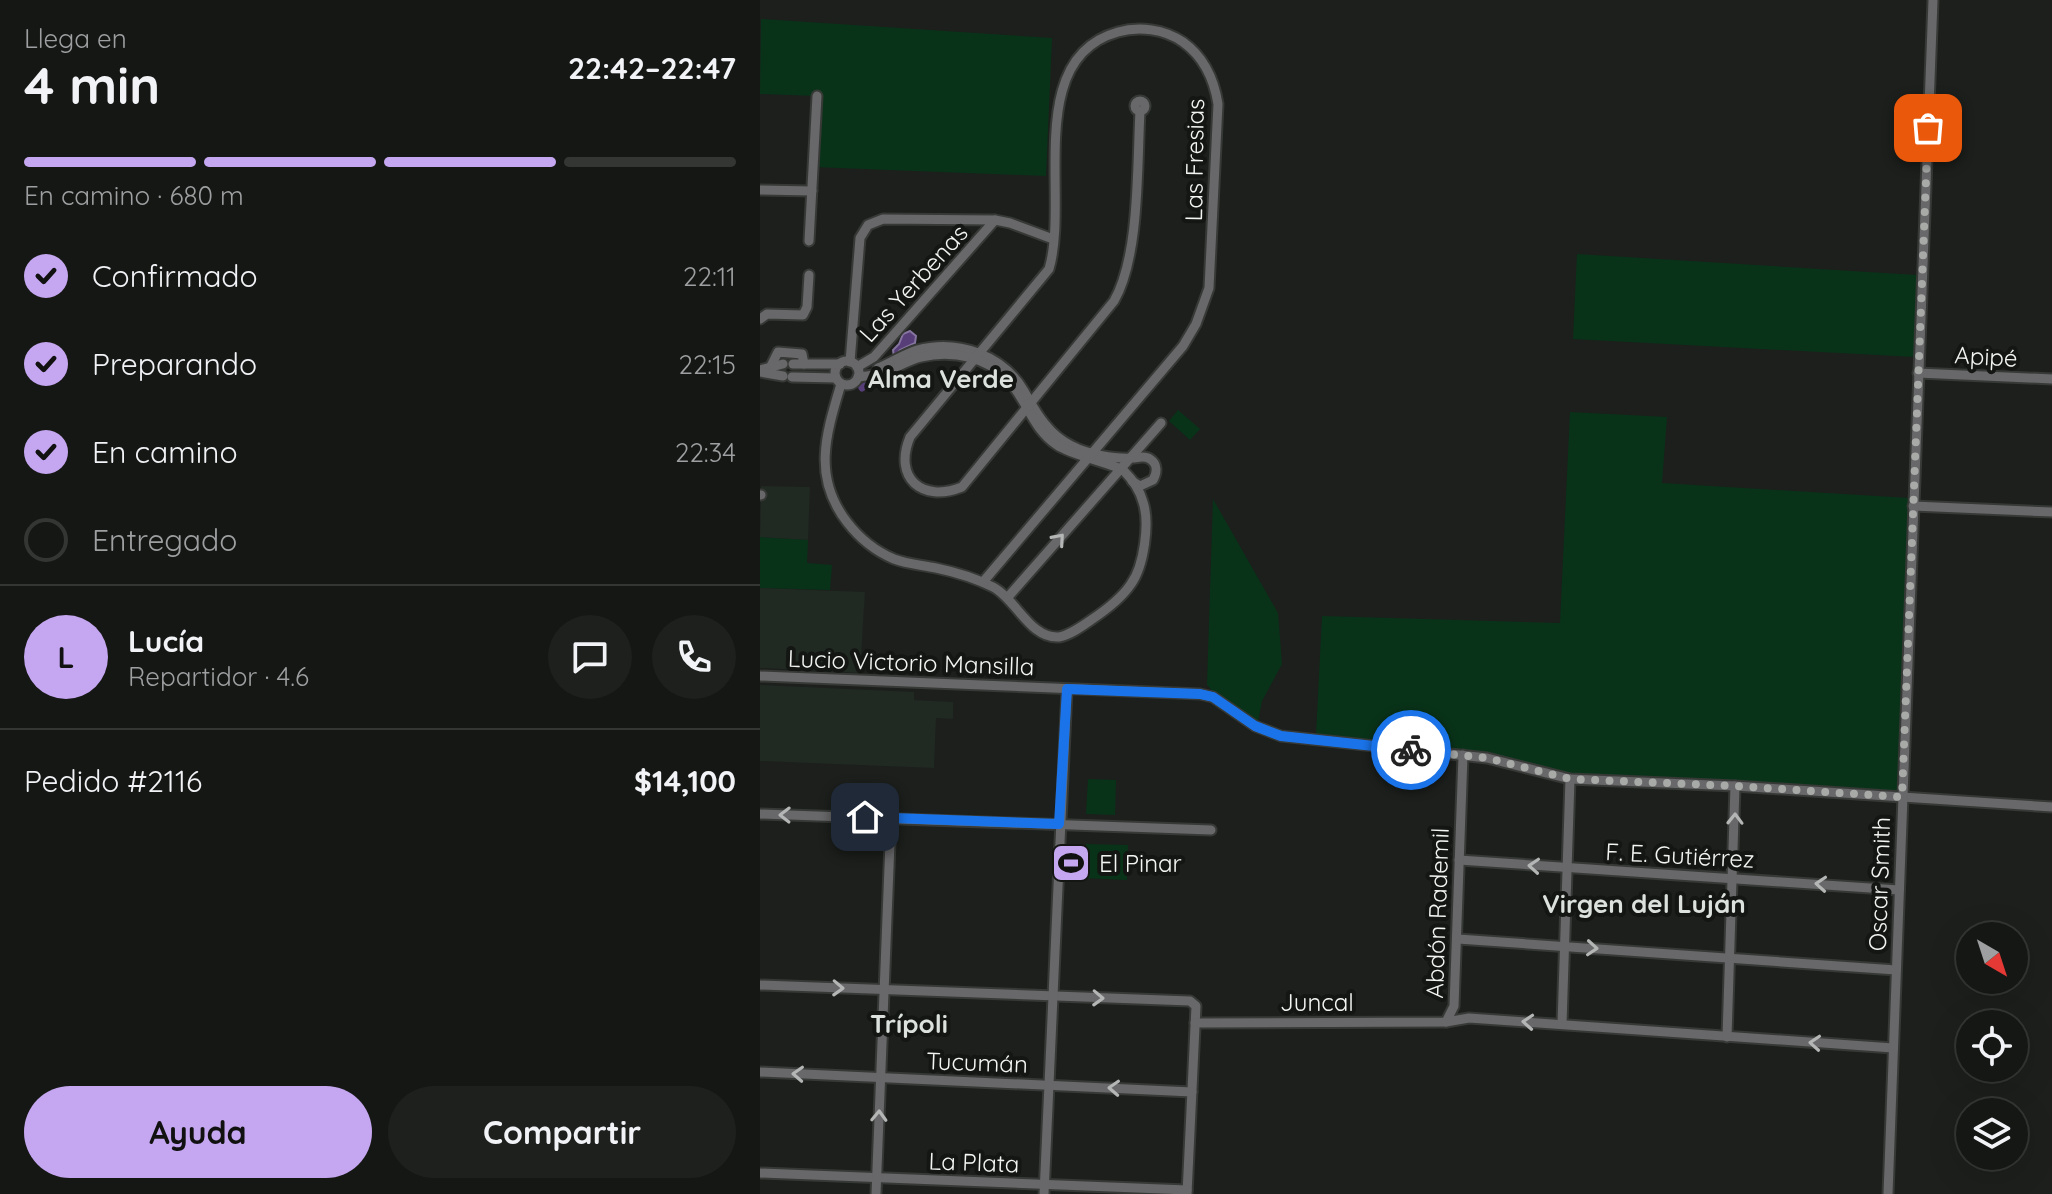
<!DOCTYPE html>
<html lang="es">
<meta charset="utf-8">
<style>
:root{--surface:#151715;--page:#1e201e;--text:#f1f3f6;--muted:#9d9fa0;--line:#343634;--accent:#c5a6f0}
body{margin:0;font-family:Quicksand,sans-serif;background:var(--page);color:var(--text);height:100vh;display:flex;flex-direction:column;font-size:30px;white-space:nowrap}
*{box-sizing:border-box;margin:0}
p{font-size:26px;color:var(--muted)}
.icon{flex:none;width:44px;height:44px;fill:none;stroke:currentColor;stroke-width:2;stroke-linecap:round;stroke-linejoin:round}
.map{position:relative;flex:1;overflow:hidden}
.details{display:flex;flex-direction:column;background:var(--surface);width:760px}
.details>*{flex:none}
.needle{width:52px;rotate:141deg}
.fabs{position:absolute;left:1196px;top:922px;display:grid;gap:16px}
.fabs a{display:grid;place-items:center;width:72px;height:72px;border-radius:50%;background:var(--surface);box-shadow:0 8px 32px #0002,0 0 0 2px var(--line);font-size:40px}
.pin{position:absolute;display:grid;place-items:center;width:68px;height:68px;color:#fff;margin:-34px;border-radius:16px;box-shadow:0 4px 12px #0006}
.courier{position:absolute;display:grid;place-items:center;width:80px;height:80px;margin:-40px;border:6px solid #1a73e8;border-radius:50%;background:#fff;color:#222;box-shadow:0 2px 10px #0007}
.overview em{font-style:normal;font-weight:800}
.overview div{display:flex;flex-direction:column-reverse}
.overview{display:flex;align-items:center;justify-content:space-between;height:136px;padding:0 24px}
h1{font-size:52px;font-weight:800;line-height:60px}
.bar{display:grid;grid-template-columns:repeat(4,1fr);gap:12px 8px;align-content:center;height:96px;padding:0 24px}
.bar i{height:10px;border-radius:6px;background:var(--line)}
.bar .on{background:var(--accent)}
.bar p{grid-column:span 4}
.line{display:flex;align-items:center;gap:20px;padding:0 24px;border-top:2px solid var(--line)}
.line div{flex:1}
.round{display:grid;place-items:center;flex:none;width:84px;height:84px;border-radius:42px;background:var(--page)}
ol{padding:0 24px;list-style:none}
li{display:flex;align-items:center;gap:24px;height:88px}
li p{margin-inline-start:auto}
li .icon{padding:8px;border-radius:50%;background:var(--accent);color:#111;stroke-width:4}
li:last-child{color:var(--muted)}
li i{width:44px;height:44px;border:4px solid var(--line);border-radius:50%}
.button{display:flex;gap:16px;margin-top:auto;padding:16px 24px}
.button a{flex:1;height:92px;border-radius:48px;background:var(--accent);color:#111;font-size:32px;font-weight:800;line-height:92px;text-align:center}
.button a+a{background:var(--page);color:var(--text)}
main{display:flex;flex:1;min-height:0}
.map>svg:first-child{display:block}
.built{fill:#212923}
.green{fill:#093319}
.water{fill:#583e79;stroke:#86759e;stroke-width:2}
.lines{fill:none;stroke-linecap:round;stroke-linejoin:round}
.canal{stroke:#583e79;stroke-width:7}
.minor-casing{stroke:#363936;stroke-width:13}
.minor{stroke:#686769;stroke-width:9}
.oneway{stroke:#b4b5b5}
.done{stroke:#a8aaa8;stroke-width:8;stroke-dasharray:0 14.4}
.route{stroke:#1a73e8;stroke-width:10}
.labels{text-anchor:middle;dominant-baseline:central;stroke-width:8;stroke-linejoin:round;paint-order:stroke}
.street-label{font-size:24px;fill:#f3f5f3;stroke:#131613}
.poi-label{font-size:24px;fill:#f3f5f3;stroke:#131613;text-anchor:start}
.neighbourhood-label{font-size:26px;font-weight:bold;fill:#dce1dd;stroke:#131613}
</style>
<main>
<section class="details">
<div class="overview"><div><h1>4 min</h1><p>Llega en</p></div><em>22:42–22:47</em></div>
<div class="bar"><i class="on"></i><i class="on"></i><i class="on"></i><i></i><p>En camino · 680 m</p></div>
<ol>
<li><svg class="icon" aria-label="check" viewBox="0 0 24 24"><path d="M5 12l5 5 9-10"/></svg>Confirmado<p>22:11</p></li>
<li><svg class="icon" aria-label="check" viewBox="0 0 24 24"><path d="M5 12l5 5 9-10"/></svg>Preparando<p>22:15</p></li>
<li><svg class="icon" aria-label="check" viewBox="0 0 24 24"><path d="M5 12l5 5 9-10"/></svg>En camino<p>22:34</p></li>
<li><i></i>Entregado</li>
</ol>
<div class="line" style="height:144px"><b class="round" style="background:var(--accent);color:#111">L</b><div><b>Lucía</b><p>Repartidor · 4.6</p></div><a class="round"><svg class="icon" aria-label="chat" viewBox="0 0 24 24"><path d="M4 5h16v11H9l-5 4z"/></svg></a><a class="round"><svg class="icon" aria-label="phone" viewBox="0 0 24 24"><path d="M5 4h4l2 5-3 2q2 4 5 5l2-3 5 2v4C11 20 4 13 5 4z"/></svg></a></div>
<div class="line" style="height:104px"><div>Pedido #2116</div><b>$14,100</b></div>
<div class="button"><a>Ayuda</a><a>Compartir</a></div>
</section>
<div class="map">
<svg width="1292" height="1194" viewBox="0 0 1292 1194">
<rect width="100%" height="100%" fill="#1c1f1c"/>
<g class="built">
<polygon points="1,486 50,487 48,540 0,537"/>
<polygon points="0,588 105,592 100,673 0,668"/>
<polygon points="0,685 154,692 154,700 193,702 193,719 176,718 174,768 0,761"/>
</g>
<g class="green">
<polygon points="1,19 292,38 286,176 53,167 57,96 0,94"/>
<polygon points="817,254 1157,275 1155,357 813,339"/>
<polygon points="418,410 440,429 430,440 409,421"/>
<polygon points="810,412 907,417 902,483 1149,498 1137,792 796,773 721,752 556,735 562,616 800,623"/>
<polygon points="453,499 518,613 522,664 502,701 498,722 458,697 447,685"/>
<polygon points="0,537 48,540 47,563 72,565 70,590 0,588"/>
<polygon points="328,779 356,780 355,815 326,814"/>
<polygon points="326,844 368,845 367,880 324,878"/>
</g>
<polygon class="water" points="150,331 156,336 155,343 140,350 134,357 133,350 139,344 143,334"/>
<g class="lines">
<polyline class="canal" points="102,388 106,385"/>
<g class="minor-casing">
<g id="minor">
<circle cx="380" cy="106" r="5"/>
<polyline points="0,190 52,191"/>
<polyline points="49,241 57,96"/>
<polyline points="0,319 7,314 43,315 47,307 49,275"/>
<circle cx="87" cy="373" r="12"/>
<polyline points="90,362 100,238 108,225 123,219 235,220 250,223 293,239"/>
<polyline points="33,364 80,364"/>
<polyline points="11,366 18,352 42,354 44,364"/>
<polyline points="97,367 114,357 235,220"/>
<path d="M118 368C131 363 144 354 157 350 198 339 243 355 264 391 276 412 288 435 312 446 327 454 354 459 372 458 378 458 384 455 390 459 398 464 397 473 393 480L380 486 372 481"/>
<polyline points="0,370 23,364"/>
<polyline points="0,372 23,376"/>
<polyline points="1158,373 1292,379"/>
<polyline points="32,377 76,378"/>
<path d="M81 384C66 434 52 477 87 522 100 539 115 551 134 559 147 564 162 565 176 568 195 572 215 578 233 587 256 599 270 639 299 637 310 635 321 627 331 620 346 610 361 599 371 584 384 566 390 523 383 502 380 491 372 479 364 471 356 464 313 456 297 445 273 429 268 403 250 382 229 357 193 350 161 357 147 360 136 369 122 373 115 375 106 376 98 377"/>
<polyline points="0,495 1,495"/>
<polyline points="1153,506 1292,512"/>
<path d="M223 582 423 346 436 324 449 288 458 104C454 79 444 57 423 42 404 29 379 26 358 32 263 58 310 199 289 269L150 437C133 478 162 503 202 487L354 301C380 256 377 165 380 111"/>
<polyline points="248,597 401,423"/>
<polyline points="0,676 440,694 453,697 495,726 521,736 727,758 810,779 975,786 1292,807"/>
<polyline points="0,814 451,830"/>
<polyline points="699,860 1139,890"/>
<polyline points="698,939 1136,970"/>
<polyline points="0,985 430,1001 436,1006 427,1194"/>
<polyline points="686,1022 694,1006 703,755"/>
<polyline points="435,1023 686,1022 709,1018 1133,1048"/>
<polyline points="802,1024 810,779"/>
<polyline points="967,1037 975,786"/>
<polyline points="0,1072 432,1092"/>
<polyline points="0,1173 427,1190"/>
<polyline points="116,1194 131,817"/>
<polyline points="284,1194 307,689"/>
<polyline points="1128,1194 1173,0"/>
</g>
</g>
<use href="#minor" class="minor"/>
</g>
<defs><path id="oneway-chevron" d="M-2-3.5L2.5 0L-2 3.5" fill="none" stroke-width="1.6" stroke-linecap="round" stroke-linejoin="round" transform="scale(2)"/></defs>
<g class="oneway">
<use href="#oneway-chevron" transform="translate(299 539) rotate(-49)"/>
<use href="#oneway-chevron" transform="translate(25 815) rotate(-179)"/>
<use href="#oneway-chevron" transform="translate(975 819) rotate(-89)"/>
<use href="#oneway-chevron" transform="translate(774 866) rotate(-176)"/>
<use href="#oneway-chevron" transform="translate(1061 884) rotate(-176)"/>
<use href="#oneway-chevron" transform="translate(832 948) rotate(4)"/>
<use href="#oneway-chevron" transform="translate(78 988) rotate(2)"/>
<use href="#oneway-chevron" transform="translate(338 998) rotate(2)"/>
<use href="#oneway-chevron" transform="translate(768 1022) rotate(-176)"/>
<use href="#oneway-chevron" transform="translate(1055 1043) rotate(-176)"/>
<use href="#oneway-chevron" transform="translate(38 1074) rotate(-177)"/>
<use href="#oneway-chevron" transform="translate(354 1088) rotate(-177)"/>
<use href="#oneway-chevron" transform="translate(119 1116) rotate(-88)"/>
</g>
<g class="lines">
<polyline class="done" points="651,750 727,758 810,779 975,786 1142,797 1168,128"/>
<polyline class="route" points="105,817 299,824 307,689 440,694 453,697 495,726 521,736 651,750"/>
</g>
<defs>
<g id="stadium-square" transform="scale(2)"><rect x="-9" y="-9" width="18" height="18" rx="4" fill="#c5a6f0" stroke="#131613"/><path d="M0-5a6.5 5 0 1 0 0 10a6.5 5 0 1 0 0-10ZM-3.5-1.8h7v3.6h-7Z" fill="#111"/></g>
</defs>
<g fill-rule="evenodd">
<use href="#stadium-square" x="311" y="863"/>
</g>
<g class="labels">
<g class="street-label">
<text transform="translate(434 160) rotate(-89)">Las Fresias</text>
<text transform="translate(153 283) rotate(-48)">Las Yerbenas</text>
<text transform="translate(1226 356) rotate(3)">Apipé</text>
<text transform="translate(151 662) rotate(2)">Lucio Victorio Mansilla</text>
<text transform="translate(920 855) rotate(3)">F. E. Gutiérrez</text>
<text transform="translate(1119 884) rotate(-88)">Oscar Smith</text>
<text transform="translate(677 913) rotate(-88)">Abdón Rademil</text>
<text x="557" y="1002">Juncal</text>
<text transform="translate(217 1062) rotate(2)">Tucumán</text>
<text transform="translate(214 1162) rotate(2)">La Plata</text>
</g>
<g class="poi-label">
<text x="339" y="863">El Pinar</text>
</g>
<g class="neighbourhood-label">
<text x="181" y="378">Alma Verde</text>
<text x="884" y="903">Virgen del Luján</text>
<text x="149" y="1023">Trípoli</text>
</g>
</g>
</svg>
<div class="fabs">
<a><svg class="needle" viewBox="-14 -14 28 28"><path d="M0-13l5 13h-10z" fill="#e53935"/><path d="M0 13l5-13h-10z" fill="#9d9fa0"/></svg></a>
<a><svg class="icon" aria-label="locate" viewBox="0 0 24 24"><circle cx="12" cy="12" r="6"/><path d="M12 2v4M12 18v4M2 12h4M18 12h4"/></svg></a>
<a><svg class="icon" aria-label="layers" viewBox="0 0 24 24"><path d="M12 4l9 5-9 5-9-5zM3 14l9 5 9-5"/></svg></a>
</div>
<div class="pin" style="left:1168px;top:128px;background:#ea580c"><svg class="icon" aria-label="bag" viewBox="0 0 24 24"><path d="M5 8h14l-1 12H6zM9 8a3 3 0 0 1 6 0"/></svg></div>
<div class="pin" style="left:105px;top:817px;background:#1f2937"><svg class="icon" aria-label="home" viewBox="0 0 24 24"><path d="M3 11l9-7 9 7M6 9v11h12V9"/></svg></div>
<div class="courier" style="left:651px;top:750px"><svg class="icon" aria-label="bike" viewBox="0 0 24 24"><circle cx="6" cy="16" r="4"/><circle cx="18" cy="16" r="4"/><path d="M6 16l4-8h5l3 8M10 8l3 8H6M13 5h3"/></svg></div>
</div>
</main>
